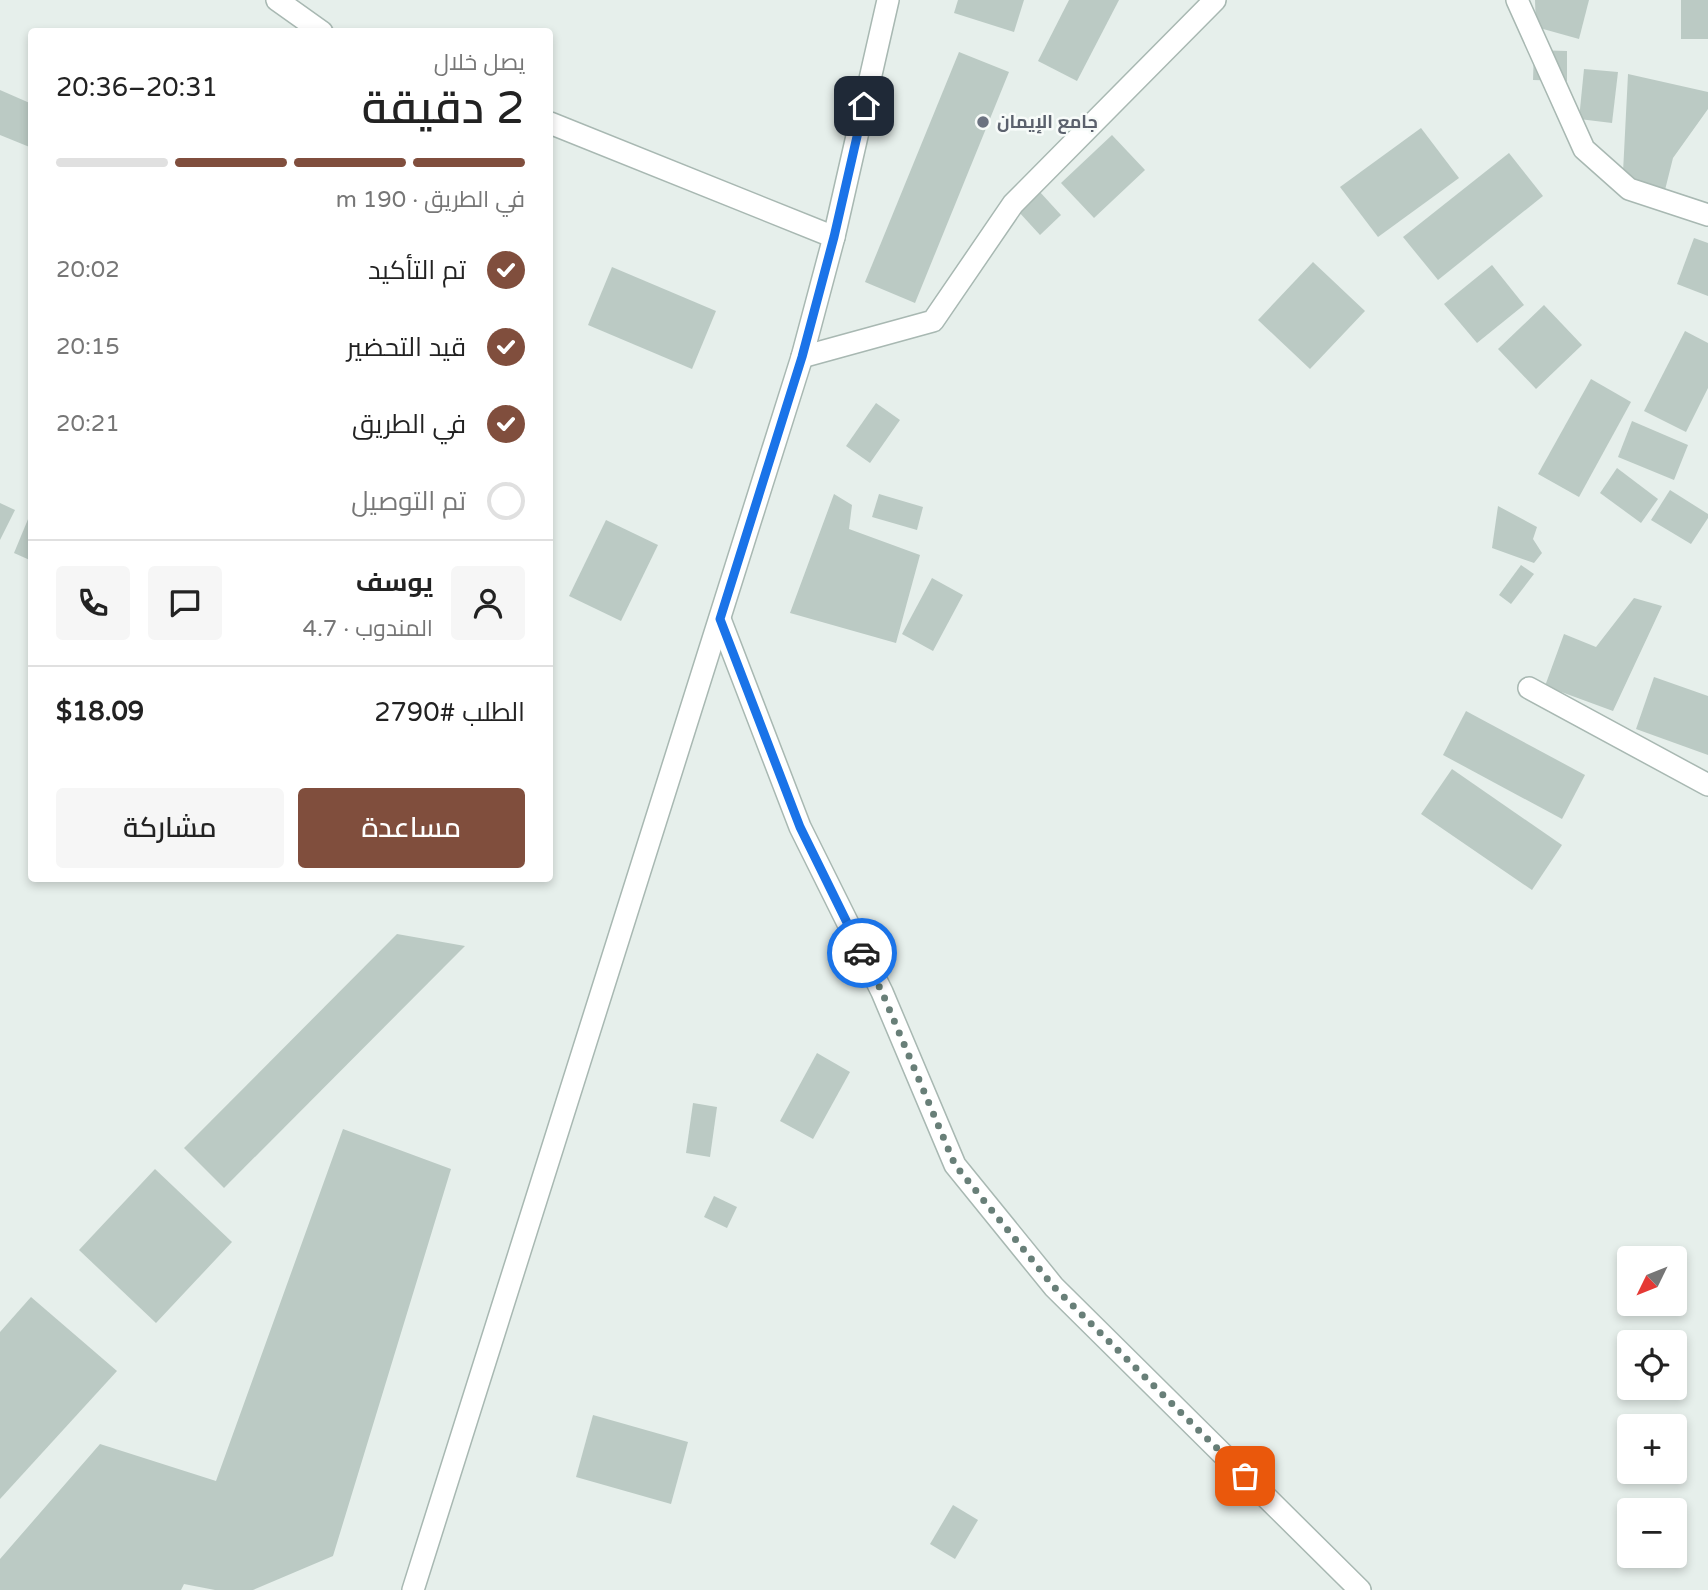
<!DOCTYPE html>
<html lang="ar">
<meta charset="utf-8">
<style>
:root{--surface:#fff;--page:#f6f6f6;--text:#222;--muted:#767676;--line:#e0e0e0;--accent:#804e3d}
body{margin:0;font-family:"Varela Round",Cairo,sans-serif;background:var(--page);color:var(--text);direction:rtl;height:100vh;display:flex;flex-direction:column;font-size:26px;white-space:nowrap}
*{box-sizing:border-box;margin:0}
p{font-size:23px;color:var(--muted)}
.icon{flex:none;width:38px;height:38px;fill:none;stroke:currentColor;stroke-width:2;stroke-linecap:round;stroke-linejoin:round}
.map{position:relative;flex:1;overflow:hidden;direction:ltr}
.side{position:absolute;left:28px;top:28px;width:525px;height:854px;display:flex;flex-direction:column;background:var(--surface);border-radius:7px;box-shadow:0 4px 10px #0003;direction:rtl}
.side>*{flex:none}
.needle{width:46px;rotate:227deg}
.controls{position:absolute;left:1617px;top:1246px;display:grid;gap:14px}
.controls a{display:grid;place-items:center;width:70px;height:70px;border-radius:7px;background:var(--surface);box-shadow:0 4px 10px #0003;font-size:35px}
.pin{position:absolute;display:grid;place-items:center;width:60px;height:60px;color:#fff;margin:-30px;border-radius:14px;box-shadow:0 4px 10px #0006}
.courier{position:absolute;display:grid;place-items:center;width:70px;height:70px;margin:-35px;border:5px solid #1a73e8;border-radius:50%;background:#fff;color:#222;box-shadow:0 2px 9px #0007}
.head em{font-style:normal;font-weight:600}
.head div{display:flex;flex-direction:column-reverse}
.head{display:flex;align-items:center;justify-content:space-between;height:119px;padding:0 28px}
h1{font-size:46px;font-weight:600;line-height:52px}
.bar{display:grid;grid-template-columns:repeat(4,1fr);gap:10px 7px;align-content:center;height:84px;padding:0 28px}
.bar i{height:9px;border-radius:5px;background:var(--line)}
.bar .selected{background:var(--accent)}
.bar p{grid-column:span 4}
.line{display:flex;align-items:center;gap:18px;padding:0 28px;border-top:2px solid var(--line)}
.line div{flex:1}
.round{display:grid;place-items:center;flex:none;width:74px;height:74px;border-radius:7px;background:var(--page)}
ol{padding:0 28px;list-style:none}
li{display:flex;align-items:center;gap:21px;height:77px}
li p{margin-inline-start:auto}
li .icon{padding:7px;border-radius:50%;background:var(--accent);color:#fff;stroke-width:4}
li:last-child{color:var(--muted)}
li i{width:38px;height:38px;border:4px solid var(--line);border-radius:50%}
.cta{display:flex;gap:14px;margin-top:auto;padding:14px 28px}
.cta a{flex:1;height:80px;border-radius:7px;background:var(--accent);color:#fff;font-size:28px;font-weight:600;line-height:80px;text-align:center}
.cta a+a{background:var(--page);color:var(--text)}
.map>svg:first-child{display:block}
.building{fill:#bbcac4}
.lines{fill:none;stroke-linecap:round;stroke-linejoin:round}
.minor-casing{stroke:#a8b8b2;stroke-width:24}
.minor{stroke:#fff;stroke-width:21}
.done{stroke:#687f78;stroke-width:7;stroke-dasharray:0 12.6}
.route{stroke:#1a73e8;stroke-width:9}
.worship-dot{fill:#6b7280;stroke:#f7fbf9;stroke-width:2.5}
.labels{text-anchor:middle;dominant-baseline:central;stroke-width:5;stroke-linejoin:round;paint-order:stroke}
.worship-label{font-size:18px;font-weight:bold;fill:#5b616d;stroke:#f7fbf9;text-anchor:start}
</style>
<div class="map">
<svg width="1708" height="1590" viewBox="0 0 1708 1590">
<rect width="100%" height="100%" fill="#e6efeb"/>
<g class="building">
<polygon points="958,0 1024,0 1014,32 954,13"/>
<polygon points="1069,0 1119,0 1077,81 1038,61"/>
<polygon points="1535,0 1589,0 1579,39 1536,27"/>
<rect x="1681" y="0" width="27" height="39"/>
<polygon points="1534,50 1567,51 1567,81 1533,80"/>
<polygon points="959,52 1009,72 915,303 865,282"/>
<polygon points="1584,69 1618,72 1612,123 1579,119"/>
<polygon points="1628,74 1708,92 1708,109 1673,158 1662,202 1622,192"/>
<polygon points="0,90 32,104 32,148 0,135"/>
<polygon points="1421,128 1459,178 1378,237 1340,187"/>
<polygon points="1112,135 1145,170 1094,218 1061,183"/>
<polygon points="1509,153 1543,196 1438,280 1403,237"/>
<polygon points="1039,191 1061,215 1040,235 1018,211"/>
<polygon points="1694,238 1708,243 1708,296 1677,284"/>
<polygon points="1313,262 1365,311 1310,369 1258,320"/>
<polygon points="1492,265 1524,305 1477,343 1444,304"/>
<polygon points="612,267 716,311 692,369 588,325"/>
<polygon points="1544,305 1582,345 1536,389 1498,349"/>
<polygon points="1685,331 1708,343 1708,388 1686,432 1644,411"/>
<polygon points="1591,379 1631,402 1579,497 1538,474"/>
<polygon points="876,403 900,420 870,463 846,446"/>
<polygon points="1632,421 1688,445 1674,480 1618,457"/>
<polygon points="1617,468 1658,499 1641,523 1600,493"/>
<polygon points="1670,490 1708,514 1708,518 1691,544 1651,520"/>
<polygon points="834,494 852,505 849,529 920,555 896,643 790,613"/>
<polygon points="879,494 923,507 917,530 872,517"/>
<polygon points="0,503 15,510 0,540"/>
<polygon points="1498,506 1537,527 1533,539 1542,553 1534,563 1492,548"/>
<polygon points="31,512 32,512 32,561 14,553"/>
<polygon points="606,520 658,545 621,621 569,596"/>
<polygon points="1521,565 1534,574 1511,604 1499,595"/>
<polygon points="932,578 963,595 933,651 902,634"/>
<polygon points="1634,598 1662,606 1613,711 1545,686 1564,634 1596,647"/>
<polygon points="1654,677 1708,696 1708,755 1636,729"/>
<polygon points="1466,711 1585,775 1562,819 1443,755"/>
<polygon points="1452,769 1562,845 1532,890 1421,814"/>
<polygon points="397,934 465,946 224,1188 184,1148"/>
<polygon points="817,1053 850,1072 813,1139 780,1121"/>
<polygon points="693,1103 717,1107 710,1157 686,1153"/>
<polygon points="343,1129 451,1169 333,1556 253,1590 215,1590 184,1584 181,1590 0,1590 0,1559 100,1444 216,1481"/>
<polygon points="155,1169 232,1242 156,1323 79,1250"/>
<polygon points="714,1196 737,1207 727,1228 704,1217"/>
<polygon points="31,1297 117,1371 0,1499 0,1332"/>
<polygon points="593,1415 688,1442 671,1504 576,1477"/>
<polygon points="953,1505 978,1520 955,1559 930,1544"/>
</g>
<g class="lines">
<g class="minor-casing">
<g id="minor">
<polyline points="277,0 322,32"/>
<polyline points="1517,0 1584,149 1629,189 1708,215"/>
<polyline points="550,123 834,237"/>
<polyline points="802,357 933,321 1013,204 1215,0"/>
<polyline points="720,619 800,827 882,992 955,1165 1054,1287 1360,1590"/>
<polyline points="1529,688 1708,785"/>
<polyline points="413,1590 802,357 834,237 888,0"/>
</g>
</g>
<use href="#minor" class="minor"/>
</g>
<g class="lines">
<polyline class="done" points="862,953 882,992 955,1165 1054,1287 1245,1476"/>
<polyline class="route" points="862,953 800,827 720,619 802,357 834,237 864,106"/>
</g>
<circle class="worship-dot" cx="983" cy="122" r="7"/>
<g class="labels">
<g class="worship-label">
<text x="997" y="122">جامع الإيمان</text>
</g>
</g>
</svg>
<div class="controls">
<a><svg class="needle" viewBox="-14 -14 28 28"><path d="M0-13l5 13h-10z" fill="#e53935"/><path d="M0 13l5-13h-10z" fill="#767676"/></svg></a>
<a><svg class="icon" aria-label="locate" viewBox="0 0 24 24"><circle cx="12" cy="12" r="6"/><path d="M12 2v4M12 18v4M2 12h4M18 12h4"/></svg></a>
<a>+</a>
<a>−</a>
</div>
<div class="pin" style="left:1245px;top:1476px;background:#ea580c"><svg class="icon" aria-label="bag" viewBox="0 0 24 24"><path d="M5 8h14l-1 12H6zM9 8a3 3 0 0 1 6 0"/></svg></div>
<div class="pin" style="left:864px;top:106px;background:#1f2937"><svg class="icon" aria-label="home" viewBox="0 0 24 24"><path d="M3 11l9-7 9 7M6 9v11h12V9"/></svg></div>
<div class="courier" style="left:862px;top:953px"><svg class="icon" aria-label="car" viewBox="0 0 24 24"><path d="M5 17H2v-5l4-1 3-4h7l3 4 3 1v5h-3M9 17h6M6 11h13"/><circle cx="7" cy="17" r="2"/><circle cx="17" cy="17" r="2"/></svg></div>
<section class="side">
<div class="head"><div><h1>2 دقيقة</h1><p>يصل خلال</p></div><em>20:31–20:36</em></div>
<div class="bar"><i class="selected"></i><i class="selected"></i><i class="selected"></i><i></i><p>في الطريق · 190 m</p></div>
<ol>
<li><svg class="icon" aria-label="check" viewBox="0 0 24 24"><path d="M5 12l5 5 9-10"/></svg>تم التأكيد<p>20:02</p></li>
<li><svg class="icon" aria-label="check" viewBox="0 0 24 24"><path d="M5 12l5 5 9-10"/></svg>قيد التحضير<p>20:15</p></li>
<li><svg class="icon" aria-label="check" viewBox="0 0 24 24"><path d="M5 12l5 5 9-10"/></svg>في الطريق<p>20:21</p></li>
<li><i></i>تم التوصيل</li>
</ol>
<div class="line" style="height:126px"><a class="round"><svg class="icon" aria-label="person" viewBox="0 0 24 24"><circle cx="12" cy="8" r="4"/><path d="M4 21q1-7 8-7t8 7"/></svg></a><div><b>يوسف</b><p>المندوب · 4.7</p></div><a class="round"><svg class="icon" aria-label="chat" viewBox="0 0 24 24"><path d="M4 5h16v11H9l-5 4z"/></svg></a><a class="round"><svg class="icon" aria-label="phone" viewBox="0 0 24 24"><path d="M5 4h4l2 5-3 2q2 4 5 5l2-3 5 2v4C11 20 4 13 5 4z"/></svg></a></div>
<div class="line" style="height:91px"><div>الطلب #2790</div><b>$18.09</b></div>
<div class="cta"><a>مساعدة</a><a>مشاركة</a></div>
</section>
</div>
